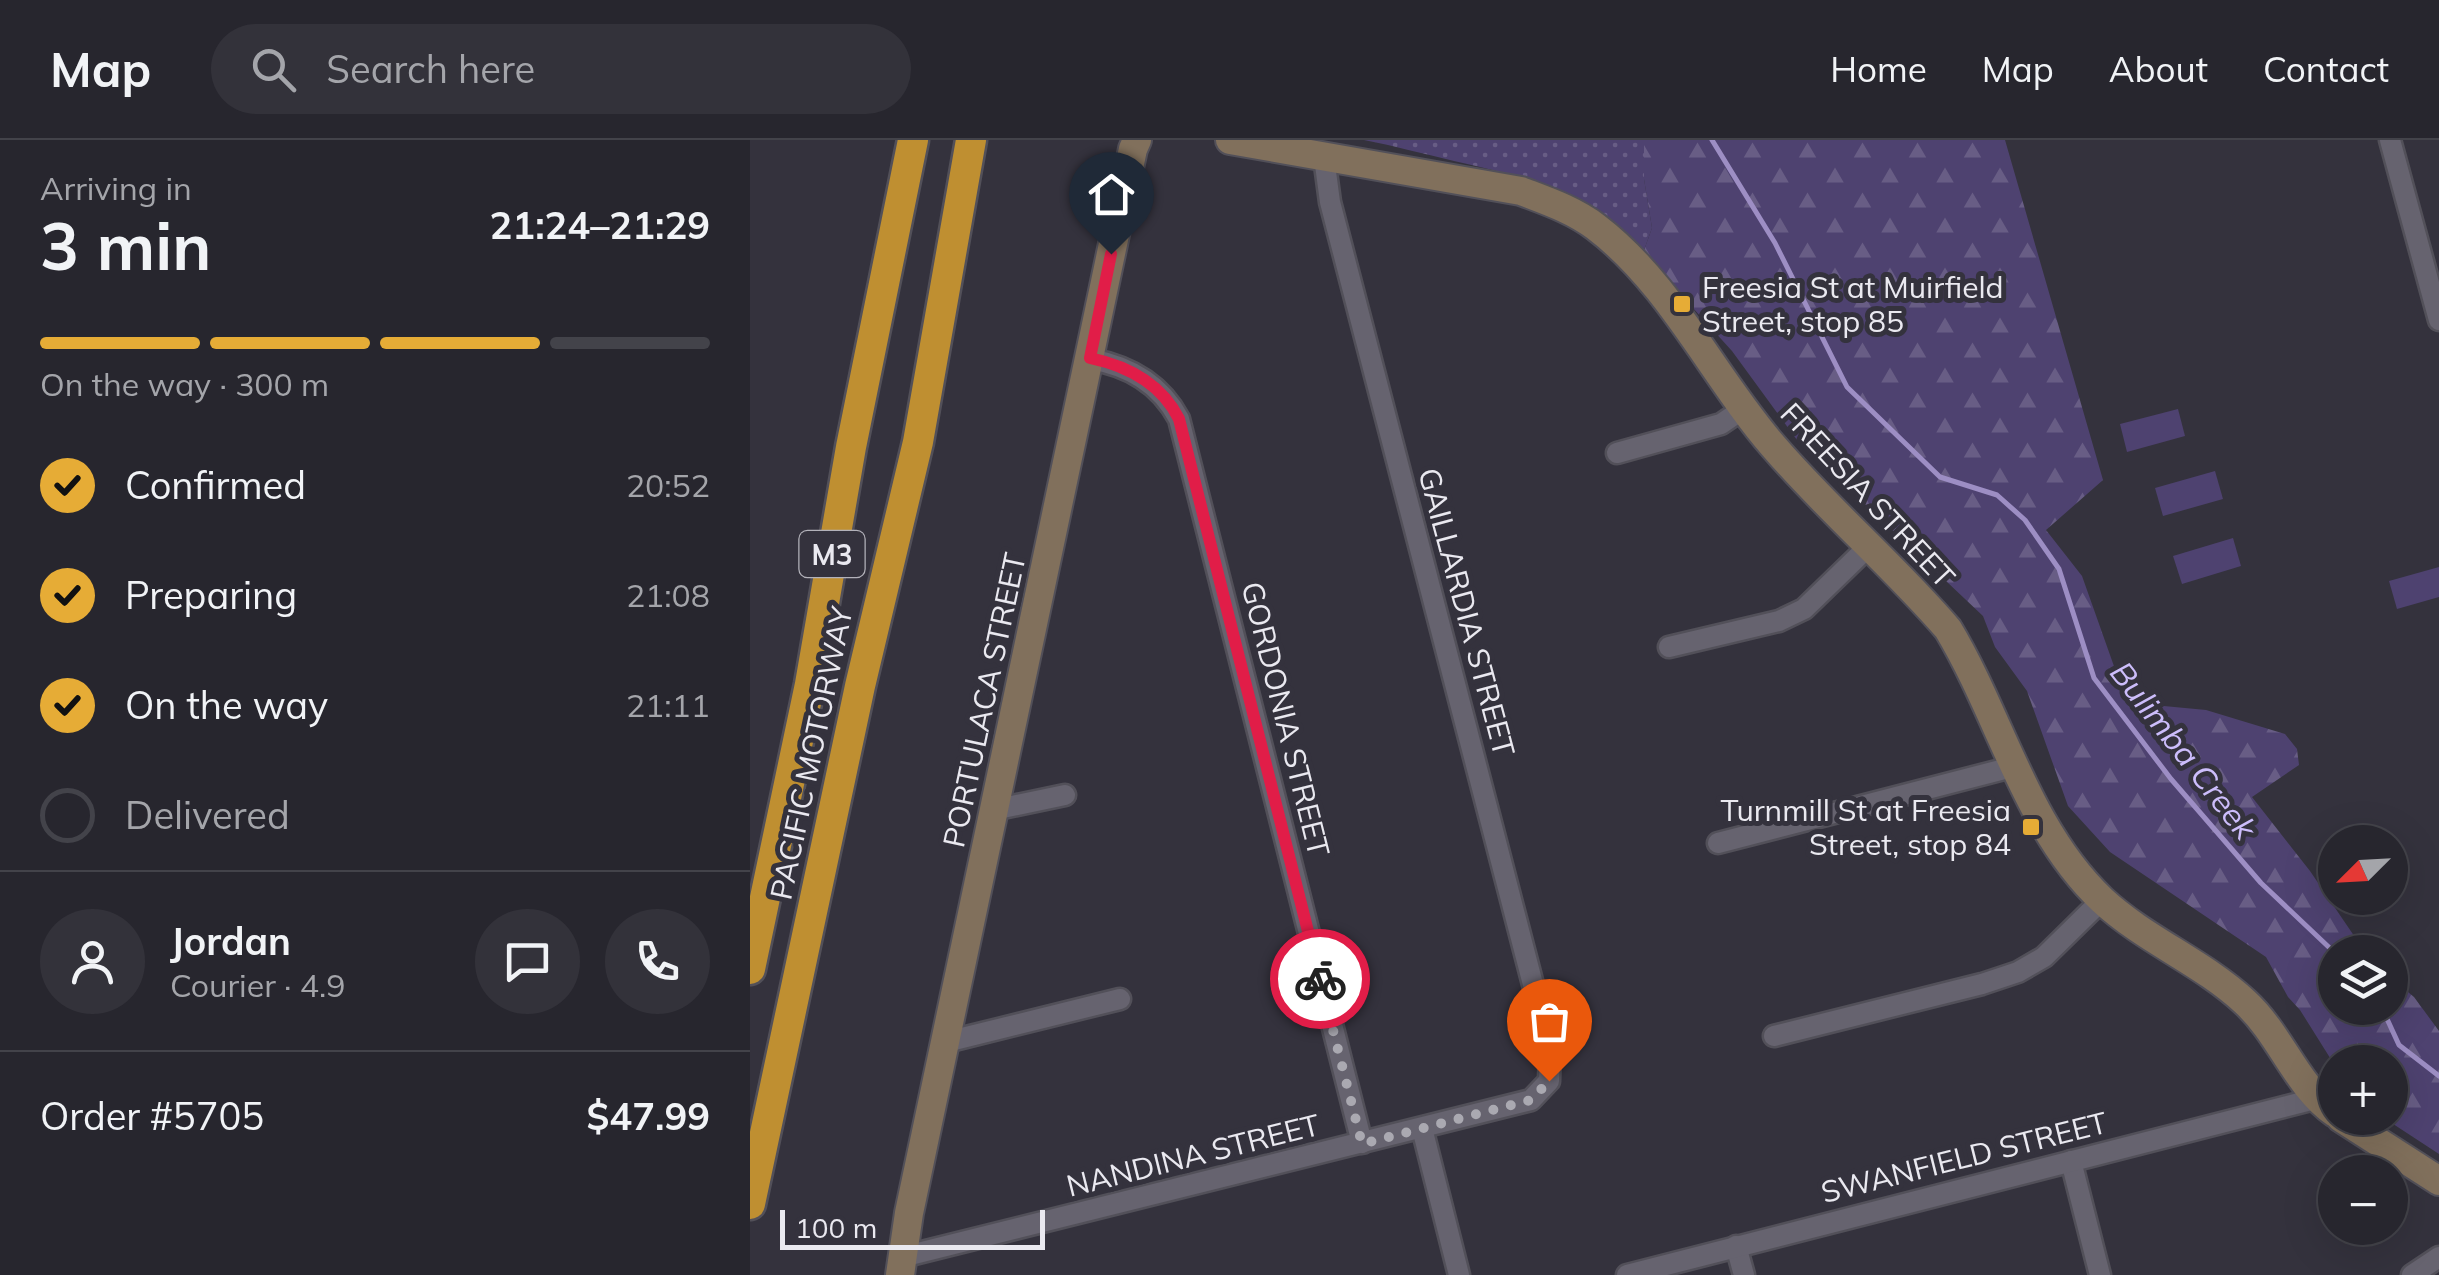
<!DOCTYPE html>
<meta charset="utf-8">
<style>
:root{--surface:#27262e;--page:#33323a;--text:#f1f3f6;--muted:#a4a5aa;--line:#43434a;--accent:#e6ac36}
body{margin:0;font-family:Mulish,sans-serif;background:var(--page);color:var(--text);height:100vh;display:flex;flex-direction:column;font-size:38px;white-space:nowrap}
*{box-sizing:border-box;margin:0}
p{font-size:32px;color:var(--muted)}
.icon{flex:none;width:55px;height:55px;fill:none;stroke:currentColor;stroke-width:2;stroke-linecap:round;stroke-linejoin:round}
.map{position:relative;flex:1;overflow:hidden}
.panel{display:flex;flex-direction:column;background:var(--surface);width:750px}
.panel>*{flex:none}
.needle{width:65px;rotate:246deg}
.controls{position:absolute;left:1568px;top:685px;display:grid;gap:20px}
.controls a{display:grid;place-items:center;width:90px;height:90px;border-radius:50%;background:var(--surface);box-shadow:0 10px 40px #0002,0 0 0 2px var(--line);font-size:50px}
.scale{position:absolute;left:30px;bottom:25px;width:265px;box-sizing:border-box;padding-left:10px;border:5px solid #eae9f0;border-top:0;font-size:28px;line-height:35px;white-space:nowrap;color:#eae9f0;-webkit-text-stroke:8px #34323d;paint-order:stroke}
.pin{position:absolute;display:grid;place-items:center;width:85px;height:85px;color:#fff;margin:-102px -42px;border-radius:50% 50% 50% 0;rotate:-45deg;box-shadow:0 0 10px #0007}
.pin .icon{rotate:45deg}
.courier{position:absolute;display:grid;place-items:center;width:100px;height:100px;margin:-50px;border:8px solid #e11d48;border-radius:50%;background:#fff;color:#222;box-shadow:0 2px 12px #0007}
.overview em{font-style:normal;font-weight:700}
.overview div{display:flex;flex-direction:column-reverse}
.overview{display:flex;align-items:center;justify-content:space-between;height:170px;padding:0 40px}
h1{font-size:65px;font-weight:700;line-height:75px}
.bar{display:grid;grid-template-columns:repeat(4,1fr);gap:15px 10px;align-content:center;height:120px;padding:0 40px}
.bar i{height:12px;border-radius:8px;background:var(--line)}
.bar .on{background:var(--accent)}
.bar p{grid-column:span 4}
.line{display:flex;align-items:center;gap:25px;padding:0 40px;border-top:2px solid var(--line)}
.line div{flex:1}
.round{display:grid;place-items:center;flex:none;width:105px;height:105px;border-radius:52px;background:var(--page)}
ol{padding:0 40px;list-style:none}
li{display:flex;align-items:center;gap:30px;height:110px}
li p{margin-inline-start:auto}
li .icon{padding:10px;border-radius:50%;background:var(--accent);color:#111;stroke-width:4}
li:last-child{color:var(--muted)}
li i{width:55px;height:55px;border:5px solid var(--line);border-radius:50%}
header{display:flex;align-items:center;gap:60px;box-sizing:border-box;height:140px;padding:0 50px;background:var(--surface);border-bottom:2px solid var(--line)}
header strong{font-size:48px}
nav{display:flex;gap:55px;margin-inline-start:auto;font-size:35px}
.search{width:700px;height:90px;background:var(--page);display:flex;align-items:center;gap:25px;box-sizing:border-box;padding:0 35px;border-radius:55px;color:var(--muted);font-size:38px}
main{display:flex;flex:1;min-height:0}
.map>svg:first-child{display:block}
.forest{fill:url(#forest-firs)}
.park{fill:url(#park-dots)}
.pitch{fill:#4e4270}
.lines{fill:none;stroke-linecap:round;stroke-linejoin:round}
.stream{stroke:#9d8ec4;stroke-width:5}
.street-casing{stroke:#525059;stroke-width:25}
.secondary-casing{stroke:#525059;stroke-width:32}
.highway-casing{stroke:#525059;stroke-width:35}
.street{stroke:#66636f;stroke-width:20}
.secondary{stroke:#81705c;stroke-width:28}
.highway{stroke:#bf8f31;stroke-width:30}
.done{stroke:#aaa9b1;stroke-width:10;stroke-dasharray:0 18}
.route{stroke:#e11d48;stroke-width:12}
.poi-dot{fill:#e6ac36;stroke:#34323d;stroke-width:4}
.labels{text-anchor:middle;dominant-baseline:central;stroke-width:10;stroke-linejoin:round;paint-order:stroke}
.shield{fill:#34323d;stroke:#b3b2ba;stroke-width:2.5}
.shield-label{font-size:28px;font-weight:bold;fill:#eae9f0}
.poi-label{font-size:30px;fill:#eae9f0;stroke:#34323d;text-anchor:start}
.street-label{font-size:30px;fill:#eae9f0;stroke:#34323d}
.water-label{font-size:32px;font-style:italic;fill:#ccbdfb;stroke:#34323d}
</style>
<header>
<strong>Map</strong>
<div class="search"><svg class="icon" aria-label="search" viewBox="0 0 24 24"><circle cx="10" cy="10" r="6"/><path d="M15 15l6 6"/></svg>Search here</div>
<nav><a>Home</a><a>Map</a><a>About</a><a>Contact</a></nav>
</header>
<main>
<section class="panel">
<div class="overview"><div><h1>3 min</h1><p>Arriving in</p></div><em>21:24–21:29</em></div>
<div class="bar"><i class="on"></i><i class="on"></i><i class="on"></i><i></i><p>On the way · 300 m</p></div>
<ol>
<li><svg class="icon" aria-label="check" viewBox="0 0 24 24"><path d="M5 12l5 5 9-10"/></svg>Confirmed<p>20:52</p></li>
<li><svg class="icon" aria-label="check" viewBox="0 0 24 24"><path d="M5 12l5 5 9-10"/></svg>Preparing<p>21:08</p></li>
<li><svg class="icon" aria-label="check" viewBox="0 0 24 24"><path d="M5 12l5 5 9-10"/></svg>On the way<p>21:11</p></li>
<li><i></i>Delivered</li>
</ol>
<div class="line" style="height:180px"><a class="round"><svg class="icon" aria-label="person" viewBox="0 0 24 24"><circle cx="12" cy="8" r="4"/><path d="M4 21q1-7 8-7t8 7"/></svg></a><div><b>Jordan</b><p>Courier · 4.9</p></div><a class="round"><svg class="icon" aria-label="chat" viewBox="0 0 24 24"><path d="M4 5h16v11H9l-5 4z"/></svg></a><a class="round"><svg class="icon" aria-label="phone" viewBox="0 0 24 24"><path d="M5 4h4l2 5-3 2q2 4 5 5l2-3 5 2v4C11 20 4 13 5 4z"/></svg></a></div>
<div class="line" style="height:130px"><div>Order #5705</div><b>$47.99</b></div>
</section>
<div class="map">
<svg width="1689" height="1135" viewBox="0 0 1689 1135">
<defs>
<pattern id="forest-firs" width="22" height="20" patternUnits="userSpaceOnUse" patternTransform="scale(2.5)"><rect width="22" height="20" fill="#4e4270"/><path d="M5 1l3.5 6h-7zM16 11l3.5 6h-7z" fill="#685d85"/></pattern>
<pattern id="park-dots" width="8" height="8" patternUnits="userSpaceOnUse" patternTransform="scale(2.5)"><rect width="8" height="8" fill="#4e4270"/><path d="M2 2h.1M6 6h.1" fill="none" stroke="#685d85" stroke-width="1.8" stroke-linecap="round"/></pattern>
</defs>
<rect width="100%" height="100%" fill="#34323d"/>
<polygon class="forest" points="894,0 1255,0 1353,340 1296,390 1332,436 1371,546 1403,565 1456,570 1535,594 1547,609 1549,625 1502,657 1560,731 1615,812 1585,812 1585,868 1640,868 1640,837 1664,857 1689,891 1689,1014 1634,978 1640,978 1640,922 1585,922 1585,932 1582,921 1550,870 1538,857 1516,817 1360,712 1318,666 1277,551 1245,507 1233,476 1047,300 982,211 893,113 902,88 894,39"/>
<path class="park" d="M614 0H894V39L902 88 893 113C833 49 786 40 704 21 674 14 645 6 614 0Z"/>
<g class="pitch">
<polygon points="1428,269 1435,296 1377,312 1370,284"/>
<polygon points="1465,331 1473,359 1413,376 1405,348"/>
<polygon points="1483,398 1491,426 1432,444 1423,416"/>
<polygon points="1689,427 1689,457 1647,469 1639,441"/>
</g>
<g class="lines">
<g class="stream">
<polyline points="962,0 1025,103 1097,247 1190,337 1247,355 1275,380 1309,429 1344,538 1421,639 1511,743 1585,813"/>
<polyline points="1632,868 1649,905 1689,936"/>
</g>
<g class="street-casing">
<g id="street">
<polyline points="1640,0 1689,180"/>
<path d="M340 219C379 226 410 243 429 279L612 1003"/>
<polyline points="867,313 971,284 993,269"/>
<polyline points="919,507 1029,481 1054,469 1119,406"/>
<polyline points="243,670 315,655"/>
<polyline points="968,703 1266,626"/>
<polyline points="1024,896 1232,844 1268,832 1294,817 1352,760"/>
<polyline points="196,902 370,859"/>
<polyline points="672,988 709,1135"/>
<polyline points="1321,1021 1350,1135"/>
<polyline points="986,1106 994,1135"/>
<polyline points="152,1117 781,960 799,941 800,910 580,62 574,17"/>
<polyline points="877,1135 1565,959"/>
<polyline points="1662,1135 1689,1117"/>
</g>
</g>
<g class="secondary-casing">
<g id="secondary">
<path d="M480 0 771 51C797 61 824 70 846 87 921 144 963 237 1024 307 1079 371 1143 425 1198 489 1251 577 1276 688 1352 760 1395 800 1452 822 1495 862 1531 895 1546 946 1585 973"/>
<polyline points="1591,978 1689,1041"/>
<polyline points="150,1135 159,1073 383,9 387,0"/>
</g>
</g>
<g class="highway-casing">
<g id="highway">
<polyline points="0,829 60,544 101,307 163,0"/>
<polyline points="0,1064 110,546 168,302 221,0"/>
</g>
</g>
<use href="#street" class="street"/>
<use href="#secondary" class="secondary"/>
<use href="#highway" class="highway"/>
</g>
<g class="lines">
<polyline class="done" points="570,839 612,1004 781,960 799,941"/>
<path class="route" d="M361 114 340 218C378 226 411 243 429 279L570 839"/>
</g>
<g class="poi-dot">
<rect x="922" y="154" width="20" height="20" rx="5"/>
<rect x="1271" y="677" width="20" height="20" rx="5"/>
</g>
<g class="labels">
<rect class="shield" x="49.5" y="391" width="65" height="46" rx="8"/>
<g class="shield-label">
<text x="82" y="414">M3</text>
</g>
<g class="poi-label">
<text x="952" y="147">Freesia St at Muirfield<tspan x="952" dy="34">Street, stop 85</tspan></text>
<text x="1261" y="670" text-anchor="end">Turnmill St at Freesia<tspan x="1261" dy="34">Street, stop 84</tspan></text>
</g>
<g class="street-label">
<text transform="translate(1118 355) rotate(47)">FREESIA STREET</text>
<text transform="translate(717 472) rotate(75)">GAILLARDIA STREET</text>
<text transform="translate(234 560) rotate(-78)">PORTULACA STREET</text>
<text transform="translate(536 579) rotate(76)">GORDONIA STREET</text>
<text transform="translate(61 613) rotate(-78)">PACIFIC MOTORWAY</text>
<text transform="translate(443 1015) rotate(-14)">NANDINA STREET</text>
<text transform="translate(1214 1017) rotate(-14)">SWANFIELD STREET</text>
</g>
<g class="water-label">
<text transform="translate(1434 610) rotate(52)">Bulimba Creek</text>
</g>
</g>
</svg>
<div class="controls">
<a><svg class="needle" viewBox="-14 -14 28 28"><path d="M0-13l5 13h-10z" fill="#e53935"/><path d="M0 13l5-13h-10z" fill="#a4a5aa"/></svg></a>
<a><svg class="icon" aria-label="layers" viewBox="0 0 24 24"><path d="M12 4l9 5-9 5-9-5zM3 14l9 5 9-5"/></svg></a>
<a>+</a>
<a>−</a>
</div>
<div class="scale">100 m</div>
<div class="pin" style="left:799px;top:941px;background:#ea580c"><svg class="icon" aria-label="bag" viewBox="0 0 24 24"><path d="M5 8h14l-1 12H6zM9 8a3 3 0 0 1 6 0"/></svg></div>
<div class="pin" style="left:361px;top:114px;background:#1f2937"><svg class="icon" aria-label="home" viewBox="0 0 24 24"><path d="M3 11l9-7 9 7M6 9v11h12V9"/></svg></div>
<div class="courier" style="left:570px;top:839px"><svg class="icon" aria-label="bike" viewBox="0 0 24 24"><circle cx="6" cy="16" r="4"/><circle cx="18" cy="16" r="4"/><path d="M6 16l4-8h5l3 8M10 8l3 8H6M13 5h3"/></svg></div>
</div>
</main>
